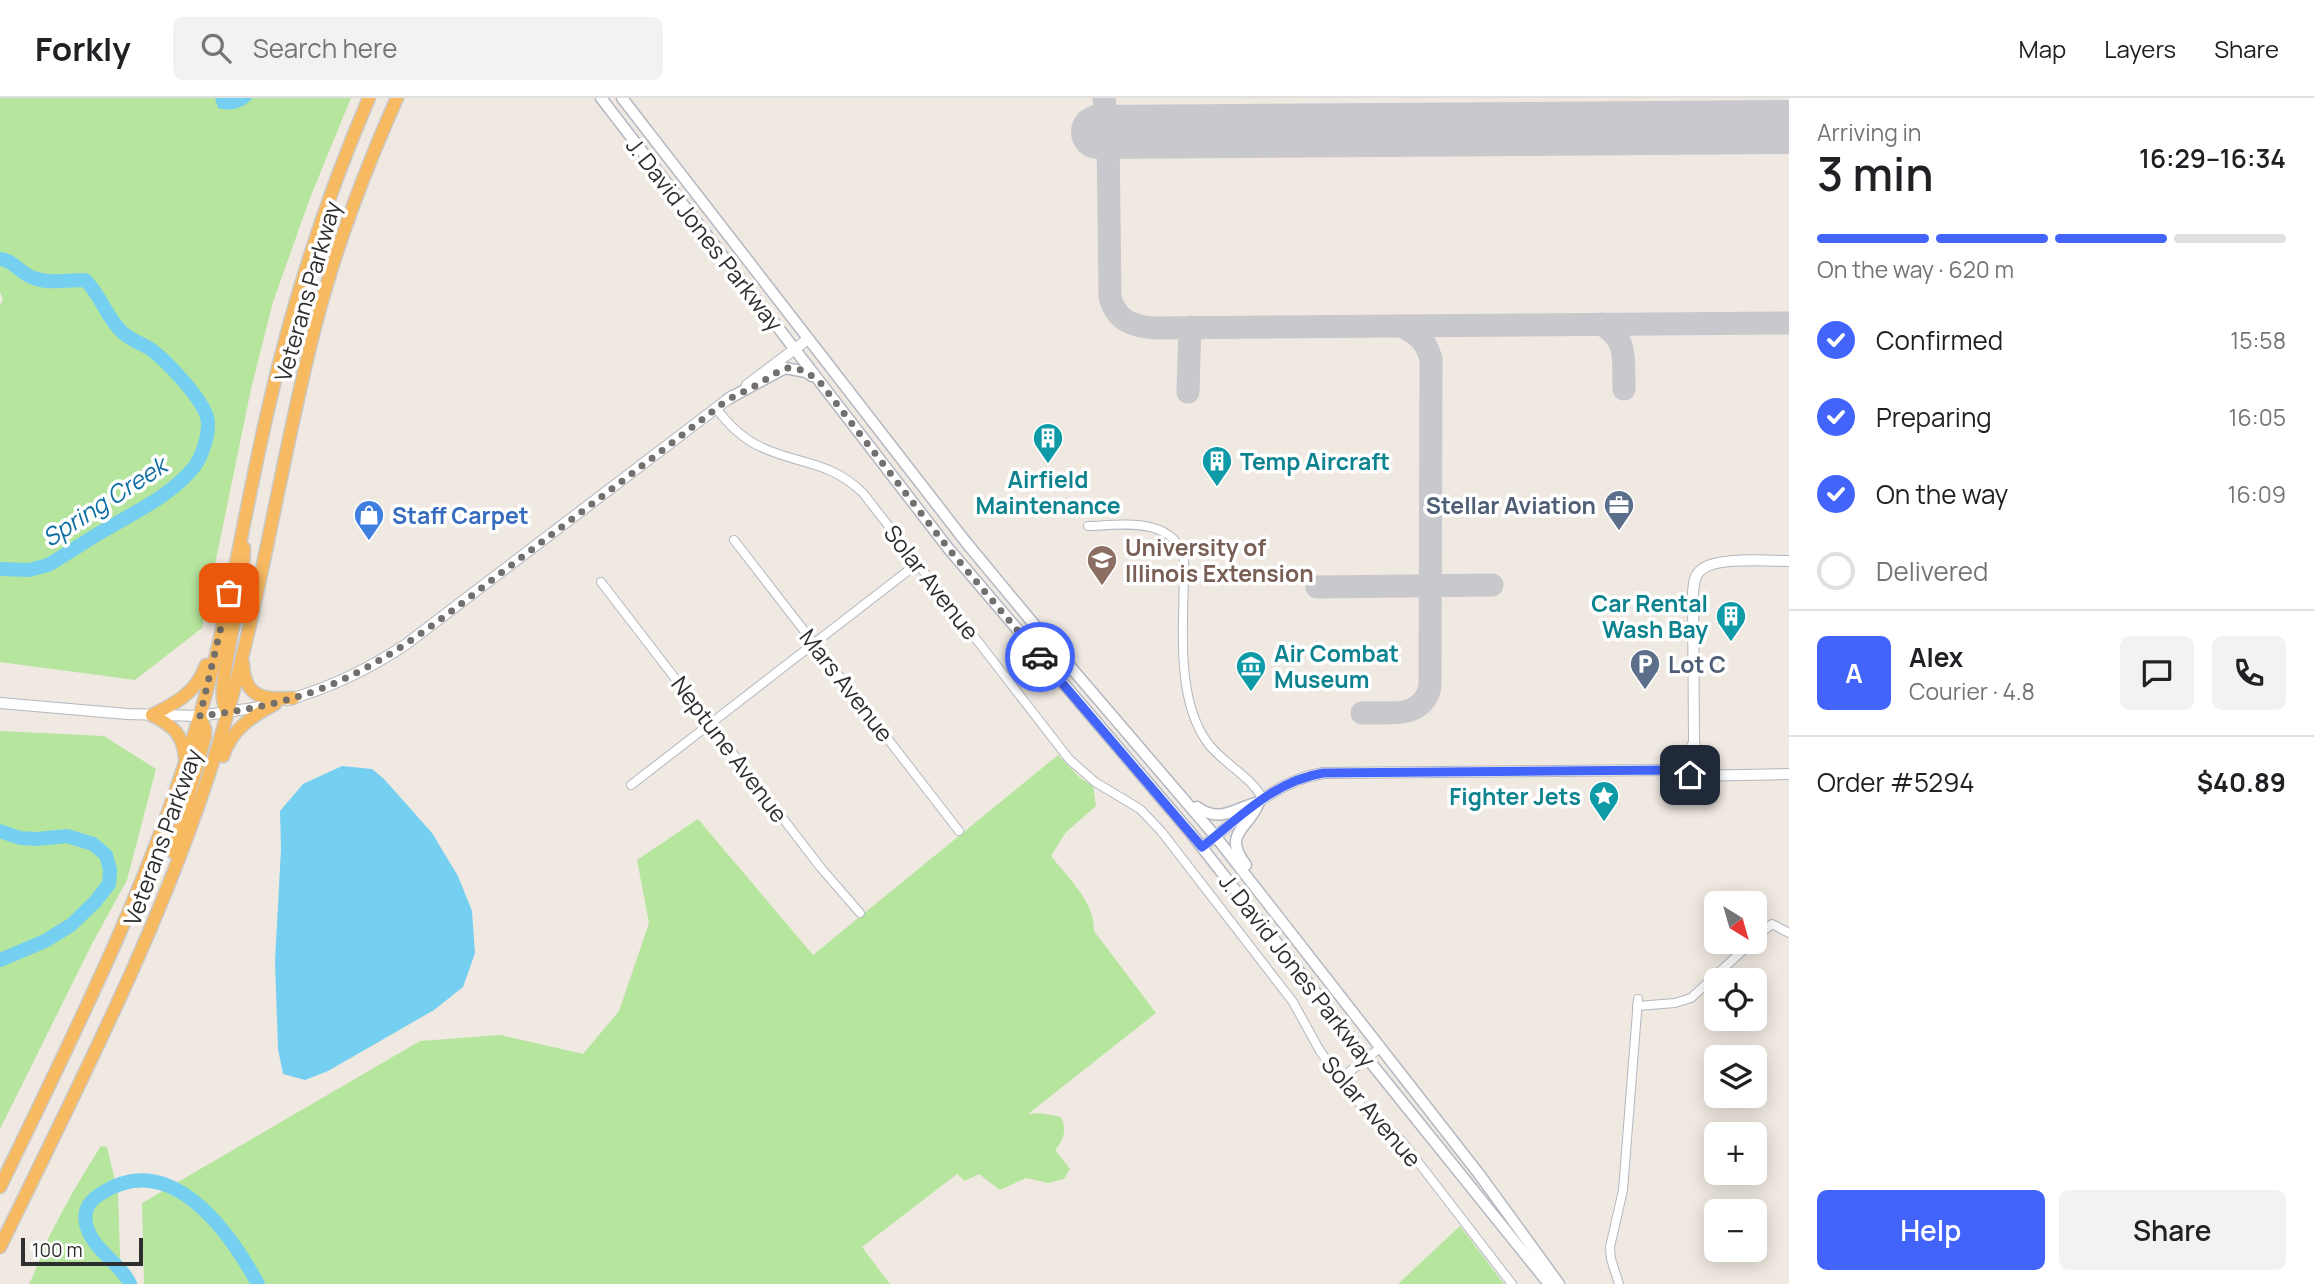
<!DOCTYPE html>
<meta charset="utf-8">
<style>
:root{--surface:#fff;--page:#f2f2f2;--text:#202124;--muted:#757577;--line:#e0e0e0;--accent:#4264fb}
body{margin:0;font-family:Manrope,sans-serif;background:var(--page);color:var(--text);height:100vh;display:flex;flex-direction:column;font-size:26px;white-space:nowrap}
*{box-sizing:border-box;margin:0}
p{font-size:23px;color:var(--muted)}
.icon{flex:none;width:38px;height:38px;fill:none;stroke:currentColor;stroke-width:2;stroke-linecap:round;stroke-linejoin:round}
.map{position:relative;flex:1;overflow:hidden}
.sheet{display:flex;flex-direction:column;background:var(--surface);width:525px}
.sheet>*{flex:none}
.needle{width:46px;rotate:143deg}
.fabs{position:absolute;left:1704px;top:793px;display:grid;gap:14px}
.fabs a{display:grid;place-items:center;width:63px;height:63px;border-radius:10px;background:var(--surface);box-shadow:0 4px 18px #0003;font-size:35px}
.scale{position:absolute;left:21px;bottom:18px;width:122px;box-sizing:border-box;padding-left:7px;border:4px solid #2e2e2e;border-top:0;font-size:19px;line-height:24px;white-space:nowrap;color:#2e2e2e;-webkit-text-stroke:5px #fff;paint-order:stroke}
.pin{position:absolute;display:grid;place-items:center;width:60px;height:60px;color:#fff;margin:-30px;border-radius:14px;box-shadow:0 4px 10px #0006}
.courier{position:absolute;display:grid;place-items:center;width:70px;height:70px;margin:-35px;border:5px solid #4264fb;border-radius:50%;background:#fff;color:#222;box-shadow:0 2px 9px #0007}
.overview em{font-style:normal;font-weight:600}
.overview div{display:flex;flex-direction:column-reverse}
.overview{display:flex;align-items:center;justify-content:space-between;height:119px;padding:0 28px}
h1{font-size:46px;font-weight:600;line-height:52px}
.bar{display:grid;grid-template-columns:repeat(4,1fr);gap:10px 7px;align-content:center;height:84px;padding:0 28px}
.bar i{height:9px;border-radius:5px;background:var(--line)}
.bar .selected{background:var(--accent)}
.bar p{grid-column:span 4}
.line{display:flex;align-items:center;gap:18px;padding:0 28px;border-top:2px solid var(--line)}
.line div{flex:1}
.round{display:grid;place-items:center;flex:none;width:74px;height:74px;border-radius:10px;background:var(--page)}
ol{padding:0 28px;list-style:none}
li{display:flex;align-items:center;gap:21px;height:77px}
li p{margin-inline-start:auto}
li .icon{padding:7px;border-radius:50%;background:var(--accent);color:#fff;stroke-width:4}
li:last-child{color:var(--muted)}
li i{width:38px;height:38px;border:4px solid var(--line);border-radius:50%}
.action{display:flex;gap:14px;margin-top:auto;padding:14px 28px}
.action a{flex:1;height:80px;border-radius:10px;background:var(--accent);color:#fff;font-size:28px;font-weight:600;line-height:80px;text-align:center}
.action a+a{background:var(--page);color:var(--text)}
header{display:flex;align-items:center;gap:42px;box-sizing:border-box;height:98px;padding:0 35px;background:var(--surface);border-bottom:2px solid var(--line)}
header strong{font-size:33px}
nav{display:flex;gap:38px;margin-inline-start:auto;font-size:24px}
.search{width:490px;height:63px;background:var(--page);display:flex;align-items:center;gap:18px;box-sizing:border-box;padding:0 24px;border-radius:10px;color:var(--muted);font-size:26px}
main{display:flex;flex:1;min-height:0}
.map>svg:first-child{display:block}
.green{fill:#b6e59e}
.water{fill:#75cff0}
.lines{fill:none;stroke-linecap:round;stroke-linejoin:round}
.river{stroke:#75cff0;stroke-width:14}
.taxiway{stroke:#c9c8cc;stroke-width:23}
.runway{stroke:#c9c8cc;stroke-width:54}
.minor-casing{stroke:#b4b7c1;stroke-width:10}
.tertiary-casing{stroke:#b4b7c1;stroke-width:12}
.secondary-casing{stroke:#b4b7c1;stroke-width:13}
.trunk-casing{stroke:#c9c9c9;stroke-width:15}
.minor{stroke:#fff;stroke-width:8}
.tertiary{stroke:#fff;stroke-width:10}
.secondary{stroke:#fff;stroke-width:10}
.trunk{stroke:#f8ba60;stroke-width:12}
.done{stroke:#726f6d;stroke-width:7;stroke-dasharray:0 12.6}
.route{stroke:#4264fb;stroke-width:9}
.labels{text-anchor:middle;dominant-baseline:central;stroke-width:7;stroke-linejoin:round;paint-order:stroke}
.street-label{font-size:23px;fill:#2e2e2e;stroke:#fff}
.culture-label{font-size:23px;font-weight:bold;fill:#0d838f;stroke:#fff;text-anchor:start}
.service-label{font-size:23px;font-weight:bold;fill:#4e5e75;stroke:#fff;text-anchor:end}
.shop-label{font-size:23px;font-weight:bold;fill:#366cbe;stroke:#fff;text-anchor:start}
.education-label{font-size:23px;font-weight:bold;fill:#785e54;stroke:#fff;text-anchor:start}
.water-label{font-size:24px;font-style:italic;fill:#0d6fa3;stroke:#fff}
</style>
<header>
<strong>Forkly</strong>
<div class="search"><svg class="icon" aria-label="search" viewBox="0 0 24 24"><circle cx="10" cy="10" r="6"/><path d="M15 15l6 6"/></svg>Search here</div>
<nav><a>Map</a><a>Layers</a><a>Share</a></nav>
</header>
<main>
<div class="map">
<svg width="1789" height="1186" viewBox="0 0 1789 1186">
<rect width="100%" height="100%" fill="#efe9e1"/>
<g class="green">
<polygon points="0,0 351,0 310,100 273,204 251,291 202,530 135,582 0,564 0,207 3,202 0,194"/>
<polygon points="0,633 104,638 156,671 127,782 92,846 0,1031"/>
<path d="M1058 657 1080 680 1093 688 1096 708 1066 734 1051 758C1068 780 1095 804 1094 833L1156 915 1028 1016 1040 1015 1061 1019C1067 1032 1064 1042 1055 1052L1070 1071 1064 1081 1048 1085 1026 1080 1000 1092 979 1076 965 1083 957 1076 862 1149 890 1186H144L142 1105 420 943 500 937 583 956 619 913 649 825 637 762 698 721 813 857Z"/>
<path d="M101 1048 107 1049 118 1095 121 1186H29C38 1169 42 1151 51 1135 66 1105 83 1076 101 1048Z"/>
<polygon points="1460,1128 1504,1186 1398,1186"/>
</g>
<g class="water">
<path d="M215 0H253C243 10 232 14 218 10Z"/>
<polygon points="342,668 372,671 384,681 432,735 458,778 472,813 475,855 463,889 434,912 328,973 305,982 283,976 278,951 275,863 281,751 280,713 303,686"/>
</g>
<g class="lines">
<g class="river">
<path d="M0 161C14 162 20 176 34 180 48 186 70 182 85 182 101 197 106 219 122 234 129 241 140 245 149 250 166 262 201 299 207 319 211 332 202 359 194 369 171 398 133 415 103 433 84 444 67 456 48 467L29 472 0 471"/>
<polyline points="0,733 20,740 37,741 67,738 93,746 106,757 110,772 109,786 95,804 71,827 45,843 0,862"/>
<path d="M130 1186C120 1164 92 1152 86 1126 83 1111 90 1102 102 1095 171 1051 229 1133 258 1186"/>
</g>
<g class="taxiway">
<path d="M1104 0 1108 34 1110 199C1116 223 1134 229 1156 230L1789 225"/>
<path d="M1601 226C1629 241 1623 263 1624 291"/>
<polyline points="1188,294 1190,229"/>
<polyline points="1317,489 1492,487"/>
<path d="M1362 615C1388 614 1422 622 1430 589L1431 261C1426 243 1418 236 1401 228"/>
</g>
<polyline class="runway" points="1098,34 1789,29"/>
<g class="minor-casing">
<g id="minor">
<path d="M716 310C728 326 743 341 761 349 799 367 829 362 863 395L1069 661 1095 684 1140 711 1161 733 1293 904 1320 953 1351 995 1365 1012 1393 1034 1405 1047 1512 1186"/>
<path d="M1088 428C1121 427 1174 418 1184 461 1185 517 1173 596 1207 644 1223 666 1249 676 1263 701"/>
<polyline points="734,442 959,733"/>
<polyline points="601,484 821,770 860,815"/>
<polyline points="631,687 918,465"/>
<polyline points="1755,840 1772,826 1789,835"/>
<polyline points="1637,908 1675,905 1691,900 1752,844"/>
<polyline points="1340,981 1380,950"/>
<polyline points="1619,1186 1611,1161 1610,1149 1623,1092 1638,901"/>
</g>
</g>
<g class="tertiary-casing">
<g id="tertiary">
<polyline points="747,287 808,241"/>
<path d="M287 602C329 590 369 571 405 547L732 298"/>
<polyline points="0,605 127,616 200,618 266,608"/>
<polyline points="1670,672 1682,663 1694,645"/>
<path d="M1706 676 1694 645 1693 494C1694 486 1694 478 1700 473 1714 458 1768 463 1789 463"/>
<path d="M1202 749C1240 720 1274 683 1323 675L1670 672 1690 678 1789 676"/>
</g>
</g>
<g class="secondary-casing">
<g id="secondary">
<polyline points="601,0 948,450 1190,734 1367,960 1549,1186"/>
<polyline points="622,0 965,443 1032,524 1216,739 1479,1076 1559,1186"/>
<polyline points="728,301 785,270 806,274 812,278"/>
<path d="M1197 709C1221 726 1234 710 1259 704"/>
<path d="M1246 767C1221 734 1249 732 1259 704"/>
</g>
</g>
<g class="trunk-casing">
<g id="trunk">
<path d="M243 565C244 600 264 602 293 600"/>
<path d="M227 614C223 607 222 597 223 588 228 541 243 497 244 450"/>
<path d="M152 617C176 605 196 595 206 567"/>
<path d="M152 617C173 628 183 636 185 660"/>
<path d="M223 658C231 632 252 618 275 606"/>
<polyline points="173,754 205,639 205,631 200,618"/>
<path d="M0 1089C74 936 151 784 199 620 230 516 245 408 270 303 294 199 327 98 369 0"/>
<path d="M0 1149C82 980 170 812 223 631 262 498 281 359 316 225 336 148 365 72 397 0"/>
</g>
</g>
<use href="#minor" class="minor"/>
<use href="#tertiary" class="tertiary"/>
<use href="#secondary" class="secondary"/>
<use href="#trunk" class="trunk"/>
</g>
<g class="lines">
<path class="done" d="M229 495 200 618C240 613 280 606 318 592 397 562 459 506 526 456 593 405 661 354 727 302 738 296 749 292 758 286 785 271 788 260 819 283L948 450 1040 559"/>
<path class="route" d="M1040 559 1202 749C1239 720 1274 683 1323 675L1670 672 1690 677"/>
</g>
<defs>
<g id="building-pin" transform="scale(1.575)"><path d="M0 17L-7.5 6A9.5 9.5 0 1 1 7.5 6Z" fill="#0f9aa8" stroke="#fff"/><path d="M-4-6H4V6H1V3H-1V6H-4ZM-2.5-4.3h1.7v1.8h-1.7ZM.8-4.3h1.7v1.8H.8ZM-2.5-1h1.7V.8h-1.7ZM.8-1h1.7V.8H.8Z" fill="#fff"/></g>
<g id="office-pin" transform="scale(1.575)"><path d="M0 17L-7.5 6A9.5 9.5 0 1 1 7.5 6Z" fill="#5c6f8a" stroke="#fff"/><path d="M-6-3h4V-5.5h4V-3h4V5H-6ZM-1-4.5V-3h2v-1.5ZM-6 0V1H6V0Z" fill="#fff"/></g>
<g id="shop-pin" transform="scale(1.575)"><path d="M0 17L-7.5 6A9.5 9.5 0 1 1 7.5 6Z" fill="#3f7fe0" stroke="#fff"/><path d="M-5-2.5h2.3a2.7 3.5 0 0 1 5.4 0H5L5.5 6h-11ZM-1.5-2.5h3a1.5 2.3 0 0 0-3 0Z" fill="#fff"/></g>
<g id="university-pin" transform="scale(1.575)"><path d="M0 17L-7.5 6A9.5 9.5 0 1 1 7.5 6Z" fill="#8d6e63" stroke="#fff"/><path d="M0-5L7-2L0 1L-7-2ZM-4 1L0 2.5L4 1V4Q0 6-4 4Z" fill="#fff"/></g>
<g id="parking-pin" transform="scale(1.575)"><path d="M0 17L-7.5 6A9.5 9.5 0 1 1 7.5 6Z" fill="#5c6f8a" stroke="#fff"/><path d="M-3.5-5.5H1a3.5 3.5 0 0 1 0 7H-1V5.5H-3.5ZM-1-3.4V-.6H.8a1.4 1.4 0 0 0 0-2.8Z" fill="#fff"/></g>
<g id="museum-pin" transform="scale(1.575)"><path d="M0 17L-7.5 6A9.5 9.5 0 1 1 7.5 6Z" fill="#0f9aa8" stroke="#fff"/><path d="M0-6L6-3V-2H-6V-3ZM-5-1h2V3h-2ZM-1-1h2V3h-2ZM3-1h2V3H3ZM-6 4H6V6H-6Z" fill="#fff"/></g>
<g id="sight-pin" transform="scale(1.575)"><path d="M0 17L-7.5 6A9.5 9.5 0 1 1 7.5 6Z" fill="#0f9aa8" stroke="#fff"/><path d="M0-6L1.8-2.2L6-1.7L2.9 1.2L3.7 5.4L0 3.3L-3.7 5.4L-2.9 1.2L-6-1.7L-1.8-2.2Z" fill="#fff"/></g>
</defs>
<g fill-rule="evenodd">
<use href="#building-pin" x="1048" y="340"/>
<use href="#building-pin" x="1217" y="363"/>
<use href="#office-pin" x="1619" y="407"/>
<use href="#shop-pin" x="369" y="417"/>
<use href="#university-pin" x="1102" y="462"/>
<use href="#building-pin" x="1731" y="518"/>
<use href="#parking-pin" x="1645" y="566"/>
<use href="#museum-pin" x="1251" y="568"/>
<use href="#sight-pin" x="1604" y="698"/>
</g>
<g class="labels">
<g class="street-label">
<text transform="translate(705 136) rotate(52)">J. David Jones Parkway</text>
<text transform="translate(307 193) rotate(-74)">Veterans Parkway</text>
<text transform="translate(932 484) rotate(52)">Solar Avenue</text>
<text transform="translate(847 587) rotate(52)">Mars Avenue</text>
<text transform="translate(730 651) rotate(53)">Neptune Avenue</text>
<text transform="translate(162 739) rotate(-70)">Veterans Parkway</text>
<text transform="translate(1298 872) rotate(52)">J. David Jones Parkway</text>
<text transform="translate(1372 1013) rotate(49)">Solar Avenue</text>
</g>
<g class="culture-label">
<text x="1240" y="363">Temp Aircraft</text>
<text x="1048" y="381" text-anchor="middle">Airfield<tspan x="1048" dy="26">Maintenance</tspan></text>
<text x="1708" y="505" text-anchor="end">Car Rental<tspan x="1708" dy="26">Wash Bay</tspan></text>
<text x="1274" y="555">Air Combat<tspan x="1274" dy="26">Museum</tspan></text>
<text x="1581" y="698" text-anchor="end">Fighter Jets</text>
</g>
<g class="service-label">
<text x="1596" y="407">Stellar Aviation</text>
<text x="1668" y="566" text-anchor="start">Lot C</text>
</g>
<g class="shop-label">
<text x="392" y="417">Staff Carpet</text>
</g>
<g class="education-label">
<text x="1125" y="449">University of<tspan x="1125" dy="26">Illinois Extension</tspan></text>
</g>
<g class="water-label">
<text transform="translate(104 403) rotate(-33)">Spring Creek</text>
</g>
</g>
</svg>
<div class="fabs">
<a><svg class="needle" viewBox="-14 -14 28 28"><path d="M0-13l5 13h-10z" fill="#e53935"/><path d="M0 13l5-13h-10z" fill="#757577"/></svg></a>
<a><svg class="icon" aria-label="locate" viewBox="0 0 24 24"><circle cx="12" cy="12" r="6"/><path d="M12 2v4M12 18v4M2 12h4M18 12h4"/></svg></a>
<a><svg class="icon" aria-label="layers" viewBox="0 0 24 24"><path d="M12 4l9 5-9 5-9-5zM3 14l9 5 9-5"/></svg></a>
<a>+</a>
<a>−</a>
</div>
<div class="scale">100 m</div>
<div class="pin" style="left:229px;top:495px;background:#ea580c"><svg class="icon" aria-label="bag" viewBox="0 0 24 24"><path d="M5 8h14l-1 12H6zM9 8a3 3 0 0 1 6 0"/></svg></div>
<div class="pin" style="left:1690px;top:677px;background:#1f2937"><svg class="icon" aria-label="home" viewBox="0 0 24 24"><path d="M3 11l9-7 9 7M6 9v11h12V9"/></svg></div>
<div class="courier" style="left:1040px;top:559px"><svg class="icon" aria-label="car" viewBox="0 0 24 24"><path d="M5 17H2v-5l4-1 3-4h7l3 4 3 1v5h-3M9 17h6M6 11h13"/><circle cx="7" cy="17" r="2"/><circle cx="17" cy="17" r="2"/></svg></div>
</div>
<section class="sheet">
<div class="overview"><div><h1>3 min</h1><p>Arriving in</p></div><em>16:29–16:34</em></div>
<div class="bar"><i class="selected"></i><i class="selected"></i><i class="selected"></i><i></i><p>On the way · 620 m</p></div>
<ol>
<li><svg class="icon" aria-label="check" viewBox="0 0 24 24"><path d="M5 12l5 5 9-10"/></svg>Confirmed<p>15:58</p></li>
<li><svg class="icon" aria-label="check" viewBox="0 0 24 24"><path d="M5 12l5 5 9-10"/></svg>Preparing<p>16:05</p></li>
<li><svg class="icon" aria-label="check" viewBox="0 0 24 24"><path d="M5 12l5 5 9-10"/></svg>On the way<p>16:09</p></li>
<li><i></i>Delivered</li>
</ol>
<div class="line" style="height:126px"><b class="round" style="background:var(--accent);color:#fff">A</b><div><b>Alex</b><p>Courier · 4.8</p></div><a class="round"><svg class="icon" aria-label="chat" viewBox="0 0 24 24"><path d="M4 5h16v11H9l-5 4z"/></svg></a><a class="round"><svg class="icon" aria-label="phone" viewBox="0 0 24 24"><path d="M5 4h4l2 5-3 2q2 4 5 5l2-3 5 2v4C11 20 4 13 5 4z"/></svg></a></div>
<div class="line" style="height:91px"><div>Order #5294</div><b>$40.89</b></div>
<div class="action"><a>Help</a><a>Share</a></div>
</section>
</main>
